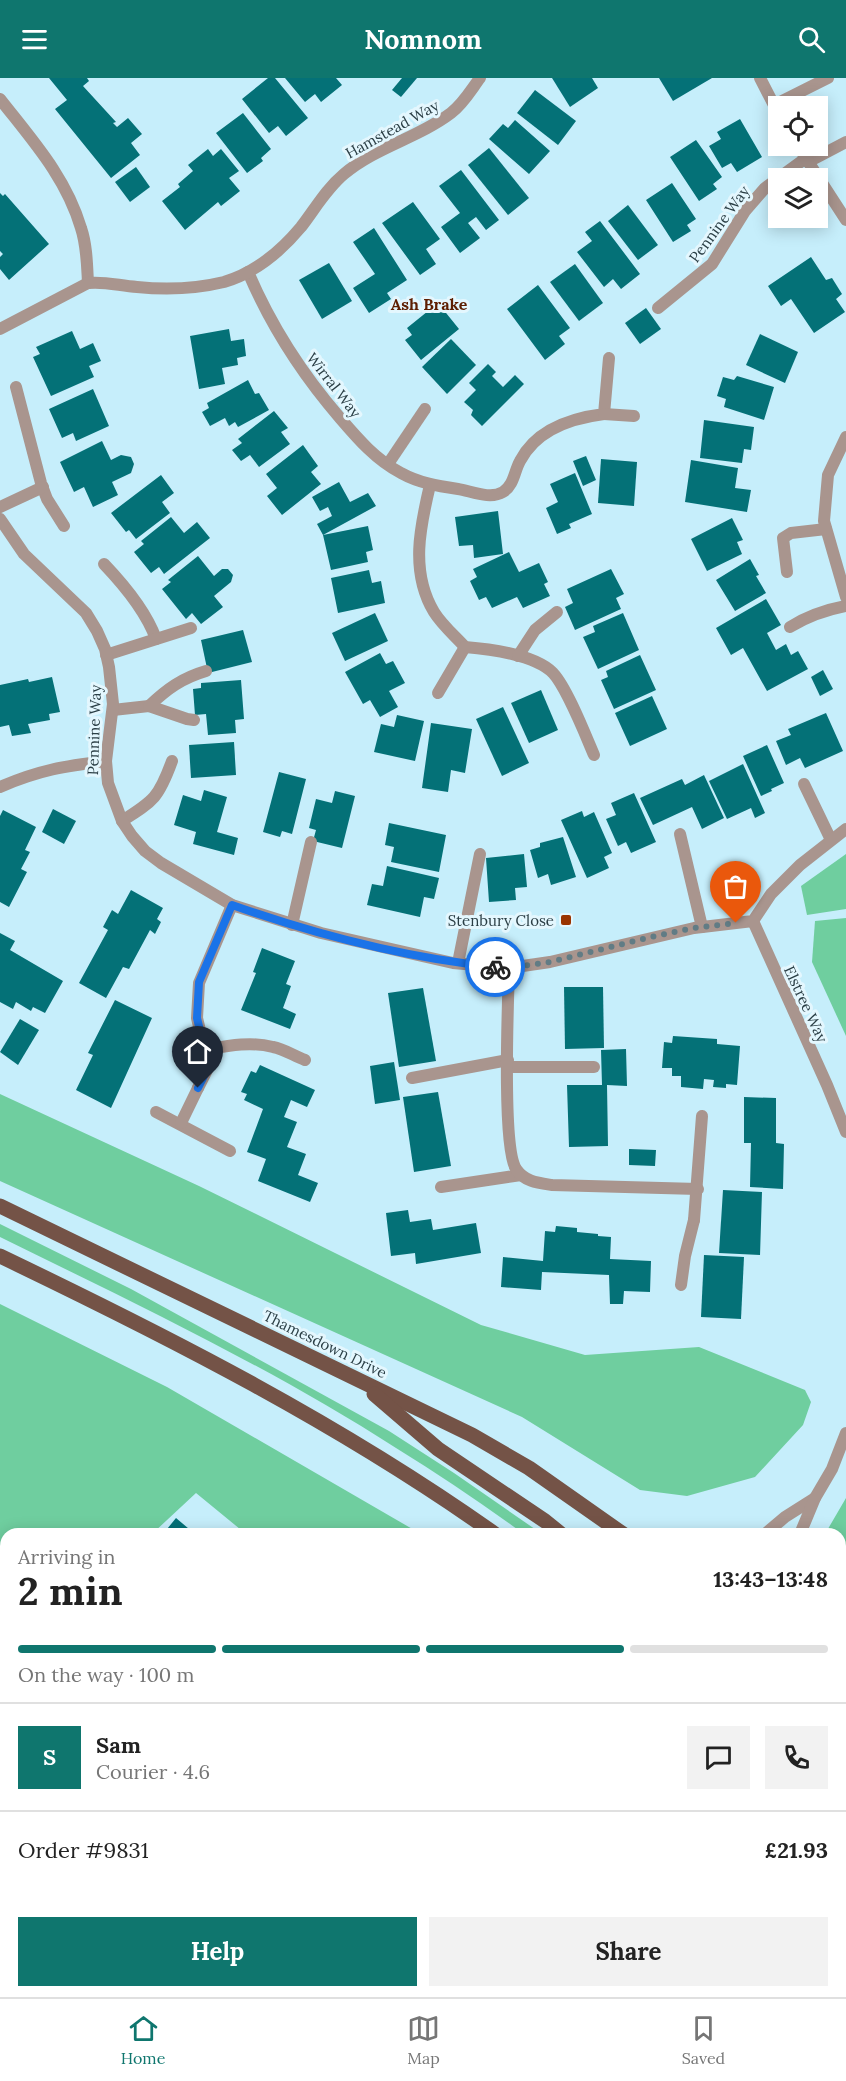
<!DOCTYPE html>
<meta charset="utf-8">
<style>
:root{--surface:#fff;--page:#f2f2f2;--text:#222;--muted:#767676;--line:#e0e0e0;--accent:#0f766e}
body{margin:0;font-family:Lora,serif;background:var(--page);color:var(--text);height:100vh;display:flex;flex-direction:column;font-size:22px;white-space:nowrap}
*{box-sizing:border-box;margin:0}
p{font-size:20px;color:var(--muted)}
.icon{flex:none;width:33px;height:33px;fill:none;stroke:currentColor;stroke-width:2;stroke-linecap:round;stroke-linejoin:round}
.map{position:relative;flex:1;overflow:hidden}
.sheet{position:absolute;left:0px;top:1450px;width:846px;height:470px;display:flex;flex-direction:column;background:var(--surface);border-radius:18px 18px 0 0;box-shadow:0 3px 15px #0003}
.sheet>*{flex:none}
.buttons{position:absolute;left:768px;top:18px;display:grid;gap:12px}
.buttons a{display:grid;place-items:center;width:60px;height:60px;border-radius:0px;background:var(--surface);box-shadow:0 3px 15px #0003;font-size:30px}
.pin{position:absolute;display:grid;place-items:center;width:51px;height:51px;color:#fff;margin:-62px -26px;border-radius:50% 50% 50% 0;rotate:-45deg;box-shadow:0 0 6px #0007}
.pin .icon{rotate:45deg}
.courier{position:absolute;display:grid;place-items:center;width:60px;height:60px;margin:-30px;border:4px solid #1a73e8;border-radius:50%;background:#fff;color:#222;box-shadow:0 2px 8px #0007}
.head em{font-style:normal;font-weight:800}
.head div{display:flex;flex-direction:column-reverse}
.head{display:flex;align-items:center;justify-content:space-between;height:102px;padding:0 18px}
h1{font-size:39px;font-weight:800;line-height:45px}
.bar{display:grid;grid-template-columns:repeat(4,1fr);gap:9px 6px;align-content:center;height:72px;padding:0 18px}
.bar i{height:8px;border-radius:4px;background:var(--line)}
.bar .on{background:var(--accent)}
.bar p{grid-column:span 4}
.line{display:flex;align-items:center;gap:15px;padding:0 18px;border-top:2px solid var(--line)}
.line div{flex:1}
.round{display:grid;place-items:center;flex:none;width:63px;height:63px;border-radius:0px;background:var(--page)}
.cta{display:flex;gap:12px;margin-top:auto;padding:12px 18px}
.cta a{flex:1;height:69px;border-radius:0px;background:var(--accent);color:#fff;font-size:24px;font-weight:800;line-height:69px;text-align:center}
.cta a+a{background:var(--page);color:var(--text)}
header{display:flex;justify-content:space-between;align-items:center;height:78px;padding:0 18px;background:var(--accent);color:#fff;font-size:27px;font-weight:800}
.tab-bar{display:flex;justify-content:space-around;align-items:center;height:84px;border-top:2px solid var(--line);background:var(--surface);font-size:16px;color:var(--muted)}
.tab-bar a{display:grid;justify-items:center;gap:3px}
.tab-bar .on{color:var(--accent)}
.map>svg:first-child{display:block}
.green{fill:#6fce9f}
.building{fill:#047177}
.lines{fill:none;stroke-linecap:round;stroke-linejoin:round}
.service{stroke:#a9958e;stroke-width:12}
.minor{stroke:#a9958e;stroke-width:12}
.primary{stroke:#745347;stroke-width:15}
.done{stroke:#617c85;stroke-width:6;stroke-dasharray:0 10.8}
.route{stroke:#1a73e8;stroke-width:8}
.poi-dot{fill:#993400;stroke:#e4f7fe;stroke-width:2}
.labels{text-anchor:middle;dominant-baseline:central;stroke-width:6;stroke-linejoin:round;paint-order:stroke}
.street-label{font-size:15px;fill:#2a3e45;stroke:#e4f7fe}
.poi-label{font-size:15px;fill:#2a3e45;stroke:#e4f7fe;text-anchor:end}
.neighbourhood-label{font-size:16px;font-weight:bold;fill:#5d1e01;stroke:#e4f7fe}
</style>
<header><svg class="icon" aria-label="menu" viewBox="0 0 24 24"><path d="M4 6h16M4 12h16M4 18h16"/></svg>Nomnom<svg class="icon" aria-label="search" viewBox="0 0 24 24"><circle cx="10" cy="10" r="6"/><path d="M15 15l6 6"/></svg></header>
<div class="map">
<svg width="846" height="1919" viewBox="0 0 846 1919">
<rect width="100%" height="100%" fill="#c6eefb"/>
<g class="green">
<polygon points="846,776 846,831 807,837 801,808"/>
<polygon points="846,840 846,958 812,884 815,843"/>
<polygon points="0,1016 199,1108 481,1247 585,1277 699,1269 805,1312 811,1324 803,1347 755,1399 687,1418 640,1412 522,1339 0,1103"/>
<path d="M0 1146 131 1211 389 1353 454 1395 542 1456H524C482 1426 440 1397 396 1370 270 1289 134 1225 0 1159Z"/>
<polygon points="0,1226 167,1309 421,1456 246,1456 196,1415 152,1456 6,1456 6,1499 0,1501"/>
<polygon points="846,1420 846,1636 840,1629 840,1456 825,1456"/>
<polygon points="6,1512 6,1586 0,1591 0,1513"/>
<polygon points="840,1815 846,1819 846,1919 810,1919 802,1914 840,1914"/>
<polygon points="276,1914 341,1914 339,1919 277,1919"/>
<polygon points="448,1914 487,1914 483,1919 445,1919"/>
</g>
<g class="building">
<polygon points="49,0 87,0 89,3 83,8 116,44 113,45 117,49 128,40 142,56 131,65 140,77 111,100 55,31 67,22"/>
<polygon points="268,0 275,0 308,40 286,58 278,48 269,55 242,21"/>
<polygon points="285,0 336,0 342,7 321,24 315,16 305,24"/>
<polygon points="402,0 417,0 401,19 392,12"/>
<polygon points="552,0 592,0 598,10 570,29"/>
<polygon points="659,0 712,0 673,23"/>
<polygon points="535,12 576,43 558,67 517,35"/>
<polygon points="243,35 271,71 261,80 263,83 247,95 216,55"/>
<polygon points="740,41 762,79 737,94 731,85 722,90 709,68 721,61 717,54"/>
<polygon points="515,42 550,73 529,96 489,61 503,46 508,50"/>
<polygon points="696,62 722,99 713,106 717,111 699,123 670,79"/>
<polygon points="489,70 529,120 508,137 468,87"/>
<polygon points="208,71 213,78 221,71 239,93 229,100 240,113 221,128 218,124 185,152 162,123 180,109 178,106 193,93 188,87"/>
<polygon points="136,89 150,109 130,124 115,104"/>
<polygon points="461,92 499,142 486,152 476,139 468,145 480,160 460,175 441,149 460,135 439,108"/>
<polygon points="672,105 696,141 687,147 691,153 673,164 646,122"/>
<polygon points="0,115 3,118 5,116 49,166 9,202 0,191 0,179 3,176 0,173"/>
<polygon points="413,124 440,161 426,171 436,186 420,197 382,145"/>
<polygon points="628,127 658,167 638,182 608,143"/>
<polygon points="600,143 640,196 621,211 613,201 604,209 577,174 592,163 585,154"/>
<polygon points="374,150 407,202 387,215 391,221 369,235 353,210 375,196 353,164"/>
<polygon points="811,179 826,202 832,200 842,216 836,221 845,234 814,255 791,221 781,228 768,208"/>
<polygon points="329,185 352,223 322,241 299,202"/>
<polygon points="575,186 603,225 579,243 550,204"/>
<polygon points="538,207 570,250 559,258 565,266 545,282 507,231"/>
<polygon points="438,225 459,251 421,282 405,262 412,257 407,250"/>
<polygon points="646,230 661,251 640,266 625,245"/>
<polygon points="229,251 231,263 244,261 246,278 237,280 238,287 222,290 225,306 199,311 190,258"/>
<polygon points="72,253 80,271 93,265 101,283 89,288 94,299 51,318 33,279 40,276 36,269"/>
<polygon points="760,256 798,274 785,305 746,287"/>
<polygon points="451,261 476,287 447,316 422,289"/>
<polygon points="488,286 496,294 492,298 503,309 515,297 524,306 482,348 471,337 473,332 464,324 476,312 469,305"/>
<polygon points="737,298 774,309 764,342 724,329 726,321 717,318 723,299 734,302"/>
<polygon points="248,302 255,316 259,315 269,332 238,349 235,344 229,348 225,340 210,348 202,334 209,330 207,325"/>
<polygon points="93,311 109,348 76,363 73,355 62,360 49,331"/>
<polygon points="274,333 288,350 281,354 290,366 259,389 250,377 241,383 232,372 242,365 238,361"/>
<polygon points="704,342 754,349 751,372 744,371 742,385 700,380"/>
<polygon points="102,363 111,382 121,377 131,379 134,386 131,395 112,404 118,417 93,429 84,409 74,414 60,384"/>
<polygon points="303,367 318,388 311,394 321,406 282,437 267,418 277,410 266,396"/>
<polygon points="586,378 596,402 583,408 573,383"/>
<polygon points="601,381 637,384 634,428 598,425"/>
<polygon points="691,382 738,390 735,410 751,412 747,434 685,424"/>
<polygon points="575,395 592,436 569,446 571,450 557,456 546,430 558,424 550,406"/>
<polygon points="161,397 174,415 162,424 170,435 136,461 129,452 126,454 111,435"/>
<polygon points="339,404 350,424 368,415 376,428 323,457 368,448 373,472 366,474 368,484 331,492 323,457 317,446 332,438 328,429 320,433 312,419"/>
<polygon points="498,433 503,476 474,480 473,467 459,468 455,439"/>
<polygon points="171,439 184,455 197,444 210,460 164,496 159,489 151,495 134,474 144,466 141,463"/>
<polygon points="732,440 743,462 737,464 742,476 707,493 691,461"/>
<polygon points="509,474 519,494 539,485 548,504 544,506 550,518 523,530 517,519 492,530 486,519 479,522 470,503 477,499 473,491"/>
<polygon points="198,478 214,498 222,491 228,491 233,497 231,504 214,518 223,529 201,546 192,535 186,541 162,511 171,504 168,502"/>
<polygon points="750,481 759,497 756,498 766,515 735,533 716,502"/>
<polygon points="611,491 624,516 616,520 621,531 575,552 565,529 573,525 567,511"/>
<polygon points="369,492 372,505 381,503 385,525 338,535 331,500"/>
<polygon points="766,521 781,547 767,555 776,572 786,566 791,577 798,573 808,591 767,613 743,570 731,577 716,550"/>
<polygon points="375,535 388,563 345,583 332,555"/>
<polygon points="623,535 639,572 598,591 583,559 595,554 593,548"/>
<polygon points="243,552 252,584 208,595 201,562"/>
<polygon points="380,575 386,586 393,583 405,605 389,613 398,629 380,639 370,622 363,626 345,594"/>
<polygon points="640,577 656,612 614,631 601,602 608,599 606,593"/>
<polygon points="823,592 833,611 820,618 811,599"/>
<polygon points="52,599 60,634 49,636 50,642 28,646 31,655 12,658 9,647 0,649 0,607 28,601 29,604"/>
<polygon points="241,602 244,641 235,642 236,655 208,657 206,636 195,637 193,611 201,610 201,605"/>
<polygon points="541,612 558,652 529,665 511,625"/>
<polygon points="652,618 667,651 630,668 615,635"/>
<polygon points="503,629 529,685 502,698 476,641"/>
<polygon points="826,635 843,673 805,690 800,680 786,687 776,663 791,657 788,651"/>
<polygon points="397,637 424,643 415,683 374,674 381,646 394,649"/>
<polygon points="431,645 472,651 465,695 451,692 448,714 422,710"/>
<polygon points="234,664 236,697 191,700 189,667"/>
<polygon points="767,667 784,705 771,711 772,713 761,718 743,678"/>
<polygon points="743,686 765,735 755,740 751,730 727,741 709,703"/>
<polygon points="279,694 306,701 292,756 282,753 280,759 263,754"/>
<polygon points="704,697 724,740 702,751 692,729 653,747 640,720 682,701 685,707"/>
<polygon points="204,712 227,719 217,754 238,760 234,777 193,766 196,754 174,747 183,717 201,723"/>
<polygon points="335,713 355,718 342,770 313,763 316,752 309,750 316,721 332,725"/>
<polygon points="634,715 656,764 631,775 626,764 618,768 606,741 616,737 611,725"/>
<polygon points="53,731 76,743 64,766 42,754"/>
<polygon points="3,732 36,749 25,772 30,774 21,791 27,794 9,829 0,824 0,738"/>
<polygon points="582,733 584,739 594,734 612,775 604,779 609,790 587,800 561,742"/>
<polygon points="389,745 446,757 439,794 391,784 394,769 385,767"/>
<polygon points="563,759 576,799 551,807 548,796 538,800 530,772 540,769 540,765"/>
<polygon points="524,776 527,809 515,810 516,822 489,824 486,780"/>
<polygon points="387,788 439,800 434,821 424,819 420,839 367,827 372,806 383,808"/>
<polygon points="131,812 163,830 157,841 161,844 155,856 150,852 129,891 123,889 106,920 79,905 108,852 103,849 112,832 118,836"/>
<polygon points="0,855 15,863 10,872 63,903 45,935 33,929 31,933 16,924 13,931 0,924"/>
<polygon points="262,870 295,883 286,906 291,908 283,930 296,936 290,951 241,932 256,895 253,894"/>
<polygon points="564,909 603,909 604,970 565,971"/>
<polygon points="423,910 436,983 399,989 388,915"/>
<polygon points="115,922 152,940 111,1030 76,1012 93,977 88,975"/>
<polygon points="20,941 39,952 18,987 0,974"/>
<polygon points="673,958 717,961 717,966 740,968 737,1007 726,1006 726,1010 713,1009 714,1002 704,1001 703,1011 681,1009 681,998 672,998 672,990 662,990 664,964 672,965"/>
<polygon points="626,971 627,1008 607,1007 608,1068 569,1069 567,1007 602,1007 601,972"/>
<polygon points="394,984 400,1022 375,1026 370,988"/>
<polygon points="260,987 315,1012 307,1029 291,1022 284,1039 297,1044 287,1069 306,1076 298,1097 318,1105 310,1124 258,1103 266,1081 247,1074 263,1031 244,1022 247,1016 241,1014 251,993 256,995"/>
<polygon points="438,1014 451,1088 414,1094 403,1019"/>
<polygon points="744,1019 776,1020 776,1065 784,1066 783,1111 750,1109 751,1065 744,1065"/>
<polygon points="629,1071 656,1072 655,1088 629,1087"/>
<polygon points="723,1112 762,1114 760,1177 719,1175"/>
<polygon points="408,1132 410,1144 431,1141 433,1152 476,1145 481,1175 416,1186 415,1175 391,1178 386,1135"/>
<polygon points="556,1148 577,1150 577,1154 598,1156 598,1158 611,1159 610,1181 651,1183 650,1214 624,1213 623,1226 610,1226 609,1197 542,1194 541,1212 501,1209 503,1179 543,1183 545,1153 555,1154"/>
<polygon points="704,1177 744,1179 741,1241 701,1239"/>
<polygon points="176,1440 195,1456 163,1456"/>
<polygon points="6,1637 6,1686 0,1681 0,1643"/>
<polygon points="0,1695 6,1699 6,1710 1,1717 4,1719 0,1725"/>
<polygon points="20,1914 71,1914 68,1919 17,1919"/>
<polygon points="133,1914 136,1914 145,1919 130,1919"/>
<polygon points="159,1914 161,1914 171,1919 157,1919"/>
<polygon points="505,1914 530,1914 539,1919 502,1919"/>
<polygon points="592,1914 615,1914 624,1919 589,1919"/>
<polygon points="625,1914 641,1914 638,1919 634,1919"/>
</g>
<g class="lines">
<g class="service">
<polyline points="774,27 828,0"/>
<polyline points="808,84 846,64"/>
<polyline points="658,230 712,186 745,133 765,110 806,80"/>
<polyline points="16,309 41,405 47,421 64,448"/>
<polyline points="388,386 425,331"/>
<path d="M430 407C420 449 410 494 434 534 442 547 455 558 465 569 490 571 535 577 553 595 567 610 585 656 594 677"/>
<polyline points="0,429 43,409"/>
<path d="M104 486C125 508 146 533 156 561"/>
<polyline points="787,494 783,460 791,455 826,451"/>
<path d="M790 549C808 538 825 532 846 528"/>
<polyline points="106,577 191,550"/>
<polyline points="518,578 535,552 557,534"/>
<polyline points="438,615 465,569"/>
<polyline points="113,632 149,628"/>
<path d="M194 642 187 641 149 628C167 611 182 600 206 593"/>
<polyline points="804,706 831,762"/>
<path d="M122 743C154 723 159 719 172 683"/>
<polyline points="680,756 702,849"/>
<polyline points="292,847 311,764"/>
<polyline points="458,885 480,776"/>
<path d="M205 972C227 968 250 963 273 969 284 971 294 978 305 982"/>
<polyline points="508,989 594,989"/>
<polyline points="412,1000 508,982"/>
<polyline points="156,1034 230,1073"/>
<polyline points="181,1045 198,1010"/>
<polyline points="441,1109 521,1097"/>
<polyline points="681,1207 685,1178 694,1142"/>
<polyline points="699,1919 702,1914"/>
</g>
<g class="minor">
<polyline points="760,0 778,35"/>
<path d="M0 21C32 62 66 99 81 150 87 168 87 187 88 205"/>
<polyline points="798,68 846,142"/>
<path d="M248 194C271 248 302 296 340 340 358 361 376 382 401 395 419 405 438 408 458 411 471 413 490 422 503 414 514 407 514 394 520 383 536 352 572 340 604 336L609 280"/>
<path d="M0 251 88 205C105 203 120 208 137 209 166 212 195 211 224 204 254 195 281 173 301 149 315 131 326 111 344 96 376 69 418 60 451 35 463 26 471 12 480 0"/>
<polyline points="604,336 634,338"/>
<polyline points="846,359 828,397 824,443 846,519"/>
<polyline points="0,441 24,476 86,535 97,553 105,571 109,589 113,626 106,683 108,705 122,743 132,758 145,773 161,785 232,827 321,855 378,868 453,885 509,890 550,884 694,850 753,843 771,816 800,787 846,751"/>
<path d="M0 709C39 692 65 688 106 683"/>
<polyline points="753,843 827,1007 846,1054"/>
<path d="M509 890C508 924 502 1069 516 1091 525 1104 538 1105 552 1107L698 1111"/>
<polyline points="198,1010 207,992 206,978 197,940 199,905 232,827"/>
<polyline points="694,1142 702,1038"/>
<polyline points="765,1456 785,1439 815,1420"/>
<polyline points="800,1456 815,1420 832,1391 846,1355"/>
<polyline points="0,1846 6,1831"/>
<polyline points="394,1919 397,1914"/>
</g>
<g class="primary">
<polyline points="0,1128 472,1357 529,1390 623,1456"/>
<path d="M0 1178C171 1260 340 1346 495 1456"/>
<polyline points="374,1316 438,1371 545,1443 561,1456"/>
<polyline points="840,1662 846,1669"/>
<polyline points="840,1752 846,1758"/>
</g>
</g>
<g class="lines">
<polyline class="done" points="495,889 509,890 550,884 651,859 694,850 736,845"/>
<path class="route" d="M198 1010 207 992 206 978 197 940 199 904 232 827C317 857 406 880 495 889"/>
</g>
<rect class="poi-dot" x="560" y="836" width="12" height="12" rx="3"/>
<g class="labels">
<g class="street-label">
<text transform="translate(392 51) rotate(-29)">Hamstead Way</text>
<text transform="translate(719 146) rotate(-54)">Pennine Way</text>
<text transform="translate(334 307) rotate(52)">Wirral Way</text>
<text transform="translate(94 652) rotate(-88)">Pennine Way</text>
<text transform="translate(806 926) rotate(65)">Elstree Way</text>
<text transform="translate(325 1266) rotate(26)">Thamesdown Drive</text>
</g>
<g class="poi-label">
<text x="554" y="842">Stenbury Close</text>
</g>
<g class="neighbourhood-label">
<text x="429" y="226">Ash Brake</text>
</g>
</g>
</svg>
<div class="buttons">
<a><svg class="icon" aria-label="locate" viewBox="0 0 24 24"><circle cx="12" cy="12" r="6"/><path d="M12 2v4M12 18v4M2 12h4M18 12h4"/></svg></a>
<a><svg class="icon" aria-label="layers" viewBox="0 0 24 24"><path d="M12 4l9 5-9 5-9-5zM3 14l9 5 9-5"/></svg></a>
</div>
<div class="pin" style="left:736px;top:845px;background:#ea580c"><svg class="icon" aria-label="bag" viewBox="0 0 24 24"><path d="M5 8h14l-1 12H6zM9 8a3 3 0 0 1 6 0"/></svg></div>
<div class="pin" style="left:198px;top:1010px;background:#1f2937"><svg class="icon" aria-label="home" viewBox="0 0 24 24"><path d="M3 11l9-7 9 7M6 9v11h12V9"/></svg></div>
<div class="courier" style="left:495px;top:889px"><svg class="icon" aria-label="bike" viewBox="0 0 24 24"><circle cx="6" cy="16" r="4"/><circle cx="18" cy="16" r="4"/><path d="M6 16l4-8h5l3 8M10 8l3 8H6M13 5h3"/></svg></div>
<section class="sheet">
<div class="head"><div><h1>2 min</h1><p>Arriving in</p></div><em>13:43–13:48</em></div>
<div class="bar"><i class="on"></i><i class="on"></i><i class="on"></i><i></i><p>On the way · 100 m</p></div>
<div class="line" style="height:108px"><b class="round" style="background:var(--accent);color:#fff">S</b><div><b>Sam</b><p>Courier · 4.6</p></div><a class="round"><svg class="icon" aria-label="chat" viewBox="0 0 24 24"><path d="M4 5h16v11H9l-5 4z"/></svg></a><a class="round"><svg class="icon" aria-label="phone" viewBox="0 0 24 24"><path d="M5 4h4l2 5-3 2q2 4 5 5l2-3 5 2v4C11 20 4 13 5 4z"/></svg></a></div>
<div class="line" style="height:78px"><div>Order #9831</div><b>£21.93</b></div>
<div class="cta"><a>Help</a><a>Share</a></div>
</section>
</div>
<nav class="tab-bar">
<a class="on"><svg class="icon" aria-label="home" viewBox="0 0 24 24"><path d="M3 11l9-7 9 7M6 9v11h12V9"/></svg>Home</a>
<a><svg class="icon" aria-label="map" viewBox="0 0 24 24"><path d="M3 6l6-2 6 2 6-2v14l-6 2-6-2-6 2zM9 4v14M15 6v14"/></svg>Map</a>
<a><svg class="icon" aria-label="saved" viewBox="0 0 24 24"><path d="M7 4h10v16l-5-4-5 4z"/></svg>Saved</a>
</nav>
